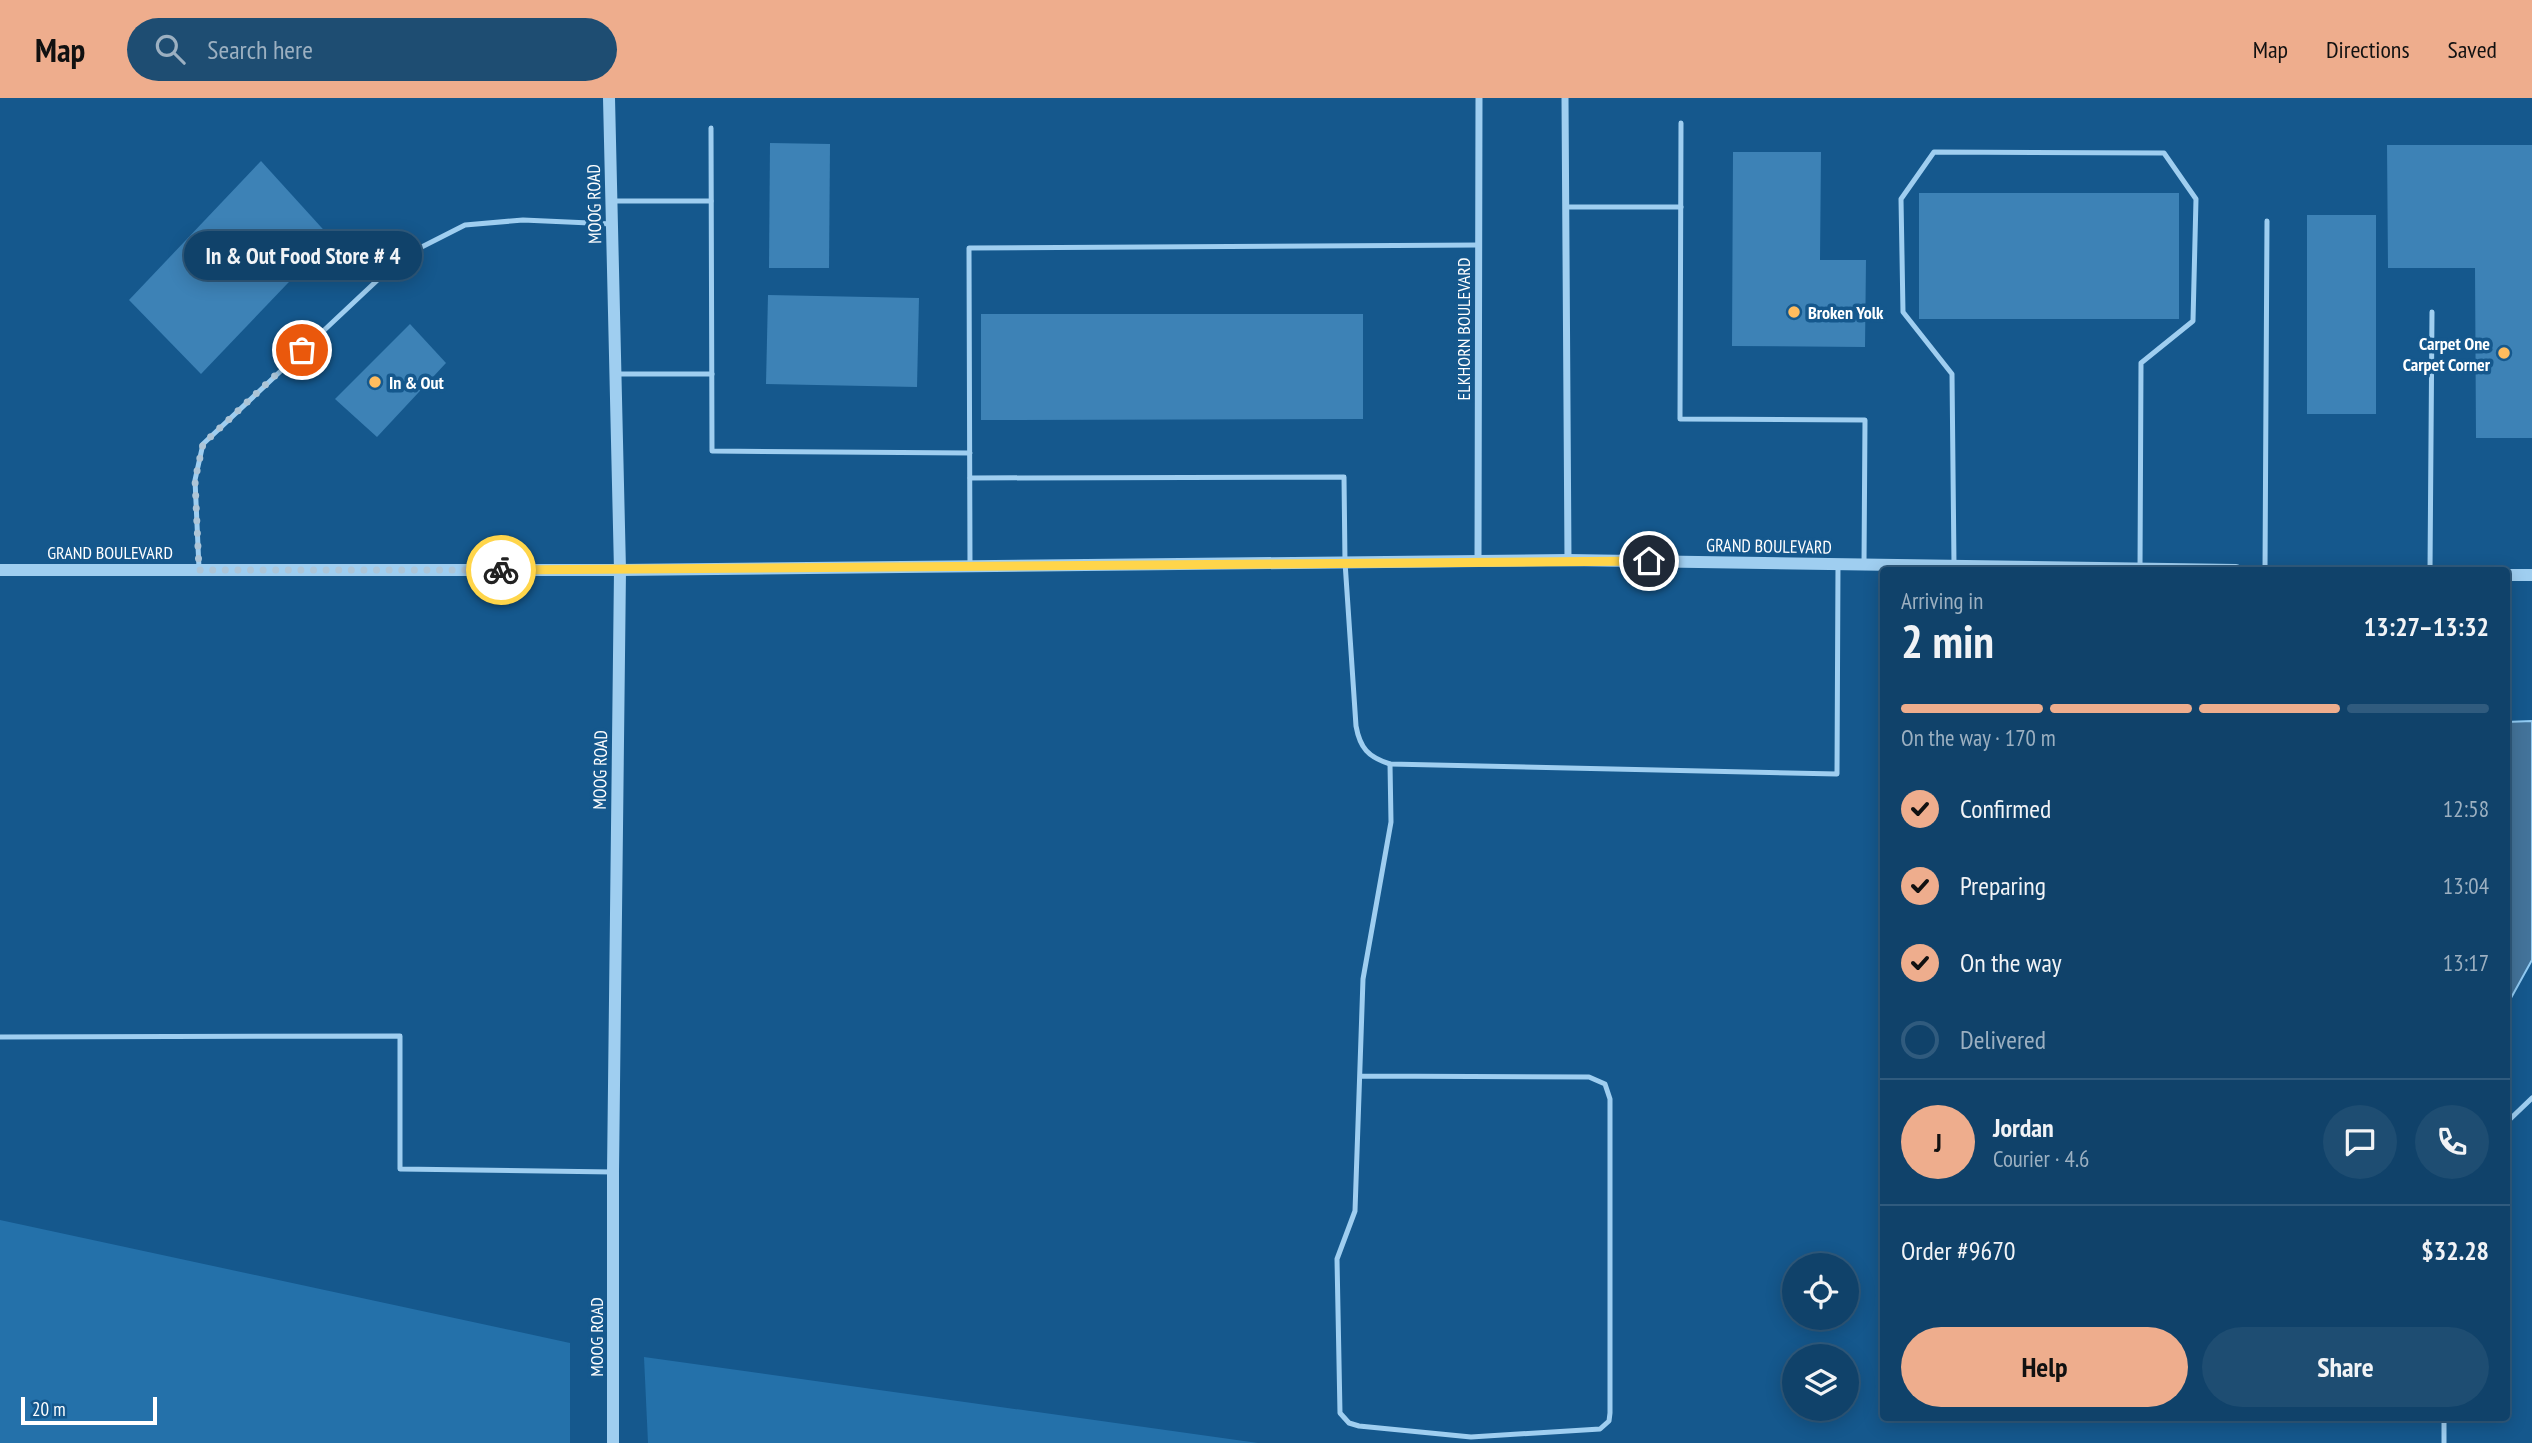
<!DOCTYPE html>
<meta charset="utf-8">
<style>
:root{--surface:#10426a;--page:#1e4d72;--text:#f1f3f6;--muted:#9cb0c1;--line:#305b7e;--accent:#eead8d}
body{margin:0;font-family:"PT Sans Narrow",sans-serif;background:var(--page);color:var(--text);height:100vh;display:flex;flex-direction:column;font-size:26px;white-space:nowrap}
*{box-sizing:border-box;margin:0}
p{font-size:23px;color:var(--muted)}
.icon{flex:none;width:38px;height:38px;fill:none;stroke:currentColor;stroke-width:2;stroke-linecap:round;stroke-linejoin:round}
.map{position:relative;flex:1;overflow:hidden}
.side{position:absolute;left:1880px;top:469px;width:630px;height:854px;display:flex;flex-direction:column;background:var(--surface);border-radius:7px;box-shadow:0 4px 18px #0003,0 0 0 2px var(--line)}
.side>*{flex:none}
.controls{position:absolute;left:1782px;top:1155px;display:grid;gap:14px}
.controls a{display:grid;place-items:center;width:77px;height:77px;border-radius:50%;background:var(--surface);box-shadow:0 4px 18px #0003,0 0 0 2px var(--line);font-size:35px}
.scale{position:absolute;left:21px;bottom:18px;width:136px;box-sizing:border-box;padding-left:7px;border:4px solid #fff;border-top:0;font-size:19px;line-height:24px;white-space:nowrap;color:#fff;-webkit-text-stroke:5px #15588d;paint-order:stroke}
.pin{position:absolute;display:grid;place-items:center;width:60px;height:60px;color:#fff;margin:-30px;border:4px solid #fff;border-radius:50%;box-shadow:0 2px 7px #0007}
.courier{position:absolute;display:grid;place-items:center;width:70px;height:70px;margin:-35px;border:5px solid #ffd54a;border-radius:50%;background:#fff;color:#222;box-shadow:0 2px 9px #0007}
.bubble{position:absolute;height:49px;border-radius:24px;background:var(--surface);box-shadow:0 4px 18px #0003,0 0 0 2px var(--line);font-size:23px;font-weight:700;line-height:49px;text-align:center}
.headline em{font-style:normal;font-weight:700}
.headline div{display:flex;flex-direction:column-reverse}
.headline{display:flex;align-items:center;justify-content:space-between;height:119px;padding:0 21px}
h1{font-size:46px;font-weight:700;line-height:52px}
.bar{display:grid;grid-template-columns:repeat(4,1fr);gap:10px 7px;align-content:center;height:84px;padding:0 21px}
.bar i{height:9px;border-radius:5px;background:var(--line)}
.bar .on{background:var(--accent)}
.bar p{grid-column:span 4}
.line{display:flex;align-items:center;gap:18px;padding:0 21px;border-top:2px solid var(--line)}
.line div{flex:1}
.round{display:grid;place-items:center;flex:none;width:74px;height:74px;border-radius:37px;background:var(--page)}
ol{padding:0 21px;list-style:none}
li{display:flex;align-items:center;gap:21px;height:77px}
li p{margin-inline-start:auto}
li .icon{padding:7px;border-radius:50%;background:var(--accent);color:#111;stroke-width:4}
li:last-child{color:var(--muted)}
li i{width:38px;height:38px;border:4px solid var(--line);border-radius:50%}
.cta{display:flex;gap:14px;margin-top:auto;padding:14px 21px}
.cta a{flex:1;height:80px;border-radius:42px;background:var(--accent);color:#111;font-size:28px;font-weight:700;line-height:80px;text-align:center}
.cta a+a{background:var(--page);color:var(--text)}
header{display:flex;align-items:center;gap:42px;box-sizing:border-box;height:98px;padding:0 35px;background:var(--accent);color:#111}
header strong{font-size:33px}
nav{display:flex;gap:38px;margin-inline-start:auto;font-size:24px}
.search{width:490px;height:63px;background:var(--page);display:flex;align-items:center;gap:18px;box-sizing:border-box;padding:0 24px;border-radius:38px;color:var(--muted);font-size:26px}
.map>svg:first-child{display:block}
.green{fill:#2471aa}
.water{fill:#43739a;stroke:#91cbf3;stroke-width:2}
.building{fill:#3d82b6}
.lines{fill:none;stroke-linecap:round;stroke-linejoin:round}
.service{stroke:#9fcef0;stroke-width:5}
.minor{stroke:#9fcef0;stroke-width:7}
.tertiary{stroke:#9fcef0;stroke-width:12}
.done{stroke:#adc5d7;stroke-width:7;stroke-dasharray:0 12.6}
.route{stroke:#ffd54a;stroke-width:9}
.poi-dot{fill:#ffbc5e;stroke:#15588d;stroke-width:2.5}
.labels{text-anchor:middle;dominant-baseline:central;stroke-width:7;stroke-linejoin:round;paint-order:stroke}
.street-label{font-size:18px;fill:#fff;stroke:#15588d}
.poi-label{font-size:18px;font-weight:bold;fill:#fff;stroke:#15588d;text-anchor:start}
</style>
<header>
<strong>Map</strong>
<div class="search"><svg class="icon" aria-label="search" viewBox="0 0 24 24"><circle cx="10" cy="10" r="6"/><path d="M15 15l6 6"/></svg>Search here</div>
<nav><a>Map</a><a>Directions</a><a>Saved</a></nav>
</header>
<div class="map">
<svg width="2532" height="1345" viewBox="0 0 2532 1345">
<rect width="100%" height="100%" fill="#15588d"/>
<g class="green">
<polygon points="0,1122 570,1245 570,1345 0,1345"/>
<polygon points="644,1259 1258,1345 648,1345"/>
</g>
<polygon class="water" points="2532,623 2532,862 2506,909 2506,624"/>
<g class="building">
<polygon points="770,45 830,46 829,170 769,170"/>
<polygon points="2387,47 2532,47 2532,340 2476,340 2475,170 2388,170"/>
<polygon points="1733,54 1821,54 1820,162 1866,162 1865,249 1732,248"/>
<polygon points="261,63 331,140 201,276 129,202"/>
<rect x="1919" y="95" width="260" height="126"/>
<rect x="2307" y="117" width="69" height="199"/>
<polygon points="768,197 919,200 917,289 766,286"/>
<polygon points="981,216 1363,216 1363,321 981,322"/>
<polygon points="410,226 446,265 377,339 335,301"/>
</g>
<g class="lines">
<g class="service">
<polyline points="1681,25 1680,321 1865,322 1864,466"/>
<polyline points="711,30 712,353 970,355"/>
<polyline points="611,103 711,103"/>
<polyline points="1566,109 1681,109"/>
<polyline points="615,276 712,276"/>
<path d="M970 380 1344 379 1345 464 1356 628C1360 650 1368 659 1390 666L1837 676 1838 466"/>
<polyline points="1954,466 1952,276 1903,214 1901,101 1934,54 2164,55 2196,101 2193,223 2141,265 2140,471"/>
<polyline points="970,467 969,150 1479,147"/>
<polyline points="199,470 195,382 203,346 402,159 465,127 523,122 612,126"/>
<polyline points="2265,472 2267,123"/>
<polyline points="2430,472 2432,214"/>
<polyline points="0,939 400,938 400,1071 613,1074"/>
<polyline points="1360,978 1589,979 1605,986 1610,1001 1610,1315 1609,1323 1600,1331 1471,1339 1359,1328 1349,1325 1340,1315 1337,1161 1355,1113 1363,881 1391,724 1390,666"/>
<polyline points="2506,1025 2532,1000"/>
<polyline points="2444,1320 2444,1345"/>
</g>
<g class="minor">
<polyline points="1565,0 1568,462"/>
<polyline points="1478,462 1479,0"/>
</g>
<g class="tertiary">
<polyline points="609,0 620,472 613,1074 613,1345"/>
<polyline points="0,472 620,472 1568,462 2236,472"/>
<polyline points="2506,477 2532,477"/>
</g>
</g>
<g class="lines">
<polyline class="done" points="302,252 203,346 195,382 199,472 501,472"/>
<polyline class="route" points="501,472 1649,463"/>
</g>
<g class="poi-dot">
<circle cx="1794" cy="214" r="7"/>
<circle cx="2504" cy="255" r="7"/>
<circle cx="375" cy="284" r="7"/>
</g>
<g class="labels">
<g class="street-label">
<text transform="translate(594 106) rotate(-91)">MOOG ROAD</text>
<text transform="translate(1463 231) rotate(-90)">ELKHORN BOULEVARD</text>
<text transform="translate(1769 448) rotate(1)">GRAND BOULEVARD</text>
<text x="110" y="454">GRAND BOULEVARD</text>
<text transform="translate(600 672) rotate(-89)">MOOG ROAD</text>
<text transform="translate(596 1239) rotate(-90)">MOOG ROAD</text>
</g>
<g class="poi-label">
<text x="1808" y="214">Broken Yolk</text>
<text x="2490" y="245" text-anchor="end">Carpet One<tspan x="2490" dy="21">Carpet Corner</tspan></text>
<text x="389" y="284">In &amp; Out</text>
</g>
</g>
</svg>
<div class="controls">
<a><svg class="icon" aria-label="locate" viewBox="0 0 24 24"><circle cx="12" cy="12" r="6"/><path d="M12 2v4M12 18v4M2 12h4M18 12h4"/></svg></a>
<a><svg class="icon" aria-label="layers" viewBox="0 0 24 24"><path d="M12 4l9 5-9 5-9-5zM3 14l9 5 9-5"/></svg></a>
</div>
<div class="scale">20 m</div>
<div class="pin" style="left:302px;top:252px;background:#ea580c"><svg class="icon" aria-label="bag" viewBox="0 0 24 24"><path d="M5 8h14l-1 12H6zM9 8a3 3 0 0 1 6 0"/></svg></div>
<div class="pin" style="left:1649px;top:463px;background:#1f2937"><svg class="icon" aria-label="home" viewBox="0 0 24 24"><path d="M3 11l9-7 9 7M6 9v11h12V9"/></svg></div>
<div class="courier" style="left:501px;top:472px"><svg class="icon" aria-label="bike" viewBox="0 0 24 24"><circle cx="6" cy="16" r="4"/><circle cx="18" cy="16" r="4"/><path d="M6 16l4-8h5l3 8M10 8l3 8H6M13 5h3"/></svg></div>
<div class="bubble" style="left:184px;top:133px;width:238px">In &amp; Out Food Store # 4</div>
<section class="side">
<div class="headline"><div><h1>2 min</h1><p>Arriving in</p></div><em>13:27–13:32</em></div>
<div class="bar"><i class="on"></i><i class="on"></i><i class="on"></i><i></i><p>On the way · 170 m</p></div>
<ol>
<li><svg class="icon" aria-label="check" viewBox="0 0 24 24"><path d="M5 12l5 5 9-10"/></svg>Confirmed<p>12:58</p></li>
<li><svg class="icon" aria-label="check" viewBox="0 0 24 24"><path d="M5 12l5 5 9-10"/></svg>Preparing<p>13:04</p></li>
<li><svg class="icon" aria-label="check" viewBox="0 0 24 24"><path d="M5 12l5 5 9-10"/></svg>On the way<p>13:17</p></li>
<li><i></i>Delivered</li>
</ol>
<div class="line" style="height:126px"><b class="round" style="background:var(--accent);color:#111">J</b><div><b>Jordan</b><p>Courier · 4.6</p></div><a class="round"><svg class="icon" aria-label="chat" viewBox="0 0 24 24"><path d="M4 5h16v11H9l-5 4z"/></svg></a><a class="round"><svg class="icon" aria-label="phone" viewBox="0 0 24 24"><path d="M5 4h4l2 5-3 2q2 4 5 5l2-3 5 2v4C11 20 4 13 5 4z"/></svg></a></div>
<div class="line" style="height:91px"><div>Order #9670</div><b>$32.28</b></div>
<div class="cta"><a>Help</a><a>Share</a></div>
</section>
</div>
